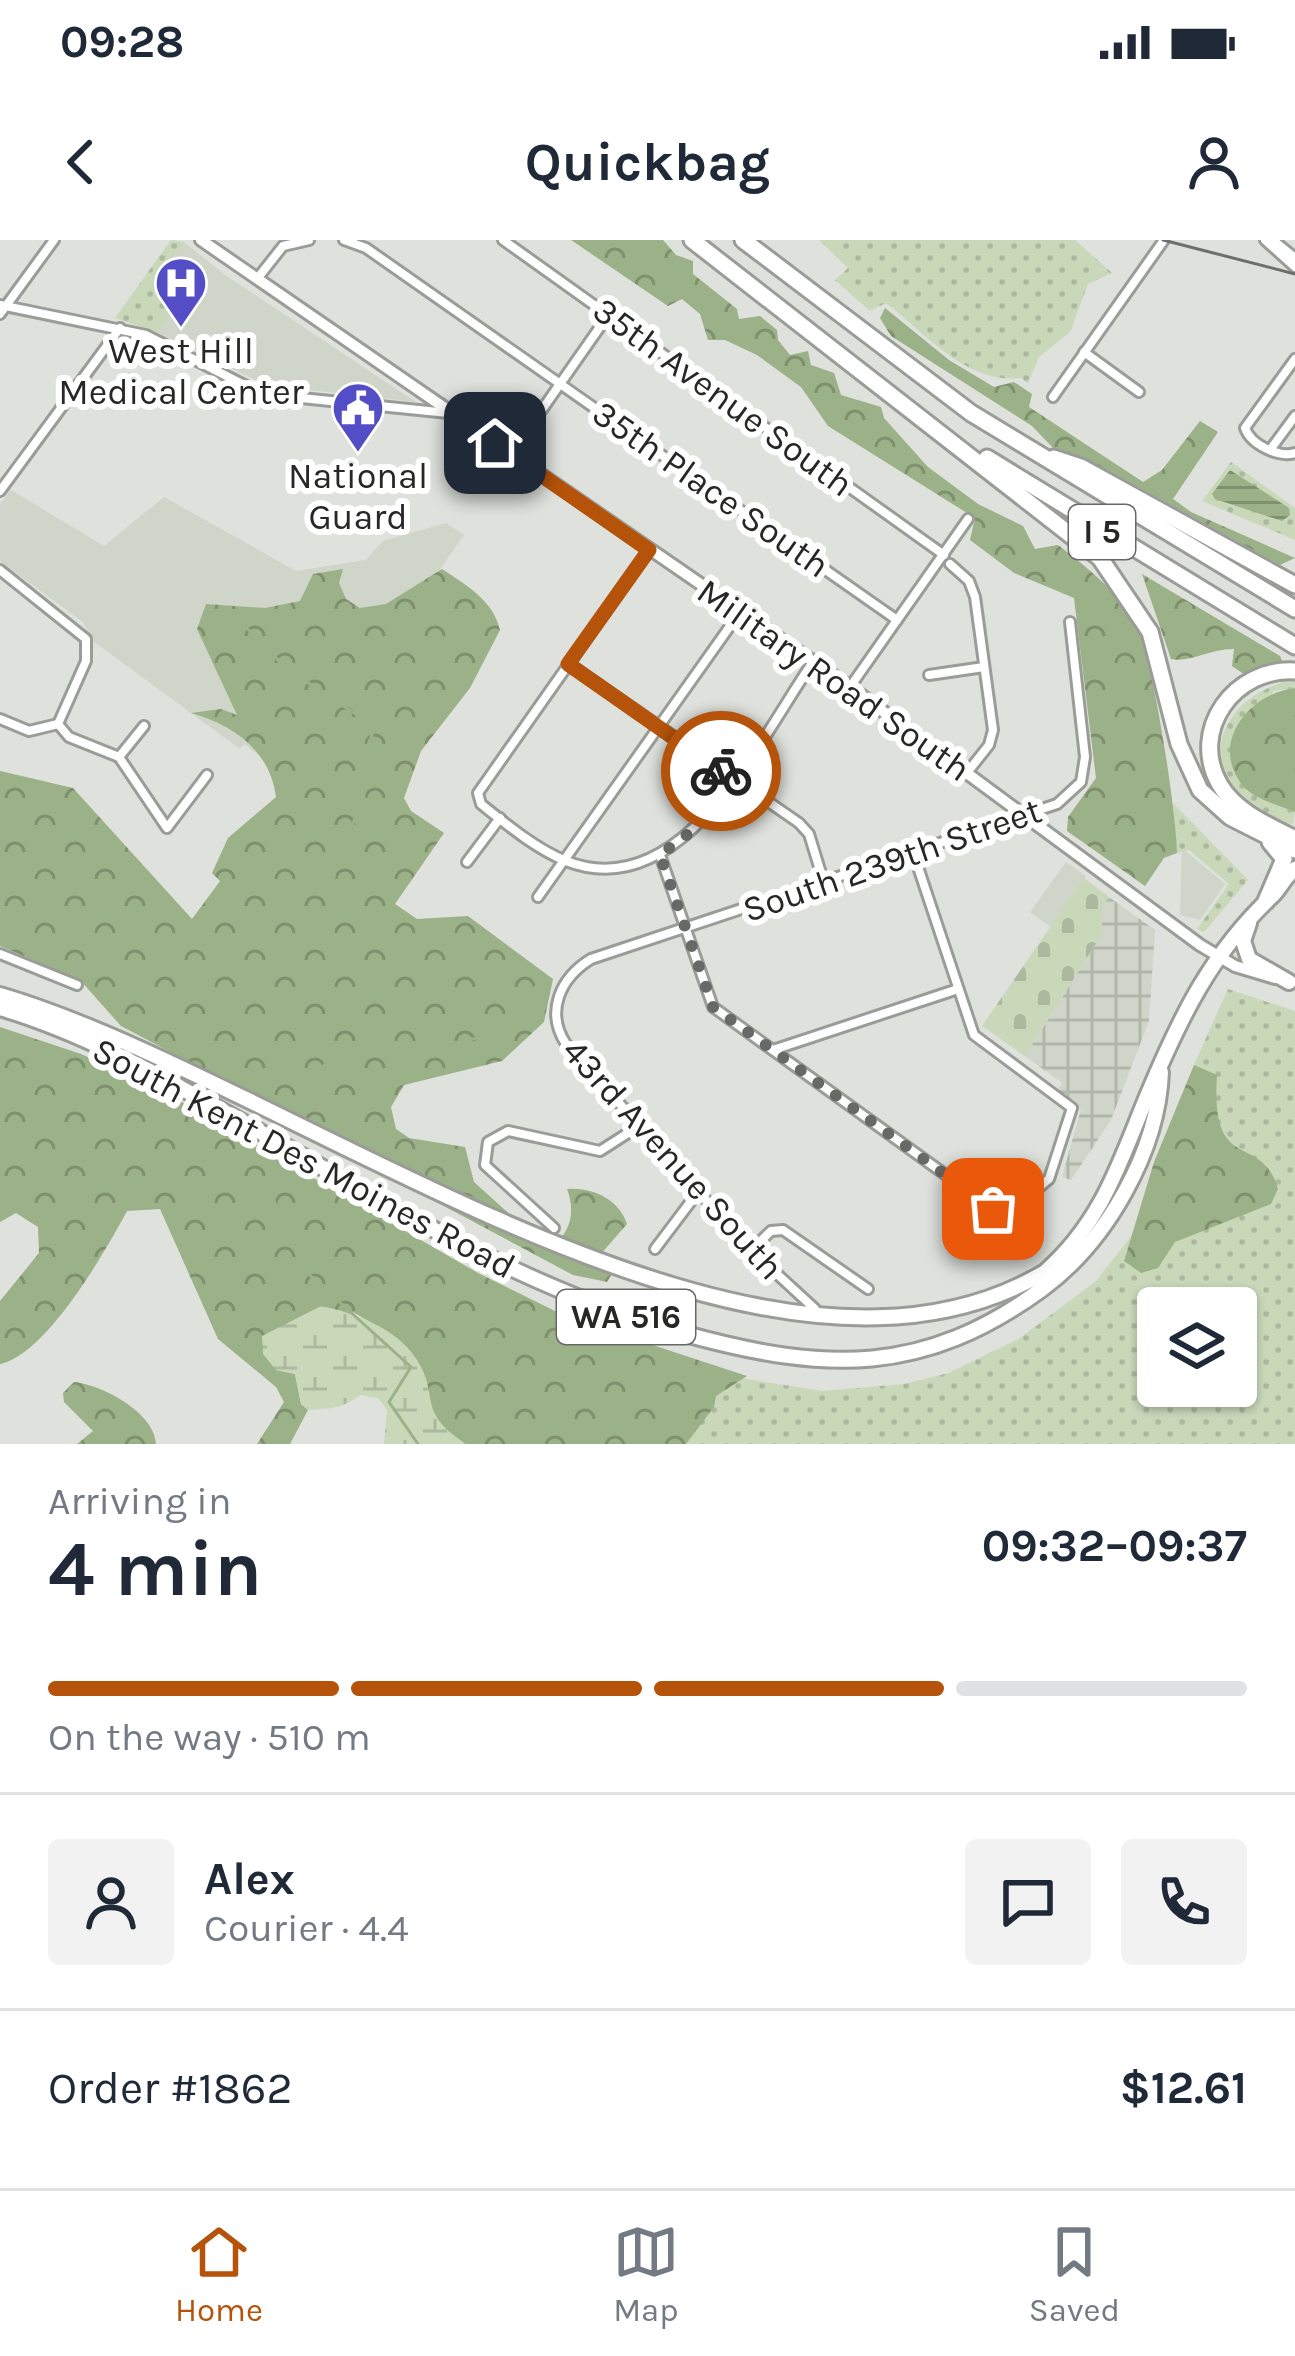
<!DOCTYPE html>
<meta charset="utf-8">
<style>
:root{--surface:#fff;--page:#f2f2f3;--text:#1f2937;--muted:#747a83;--line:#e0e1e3;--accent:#b45309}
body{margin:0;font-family:Karla,sans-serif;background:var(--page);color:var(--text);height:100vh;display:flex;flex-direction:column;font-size:45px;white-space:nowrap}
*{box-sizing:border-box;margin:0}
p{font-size:39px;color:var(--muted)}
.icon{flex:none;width:66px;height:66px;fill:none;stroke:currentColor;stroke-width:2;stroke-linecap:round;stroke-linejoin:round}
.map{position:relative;height:1204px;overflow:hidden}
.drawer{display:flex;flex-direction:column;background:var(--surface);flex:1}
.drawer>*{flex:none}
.fabs{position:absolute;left:1137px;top:1047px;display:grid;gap:24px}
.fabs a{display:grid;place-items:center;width:120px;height:120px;border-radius:12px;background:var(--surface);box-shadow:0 3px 9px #0004;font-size:60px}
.pin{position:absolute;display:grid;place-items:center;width:102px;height:102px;color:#fff;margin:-51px;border-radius:24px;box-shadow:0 6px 18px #0006}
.courier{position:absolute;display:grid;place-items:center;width:120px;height:120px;margin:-60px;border:9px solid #b45309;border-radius:50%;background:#fff;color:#222;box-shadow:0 3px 15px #0007}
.headline em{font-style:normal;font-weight:700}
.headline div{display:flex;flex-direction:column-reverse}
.headline{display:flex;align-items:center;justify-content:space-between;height:204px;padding:0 48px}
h1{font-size:78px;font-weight:700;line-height:90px}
.bar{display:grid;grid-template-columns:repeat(4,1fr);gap:18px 12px;align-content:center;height:144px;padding:0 48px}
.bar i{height:15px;border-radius:9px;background:var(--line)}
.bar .active{background:var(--accent)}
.bar p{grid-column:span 4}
.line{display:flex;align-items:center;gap:30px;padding:0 48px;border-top:3px solid var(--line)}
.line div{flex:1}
.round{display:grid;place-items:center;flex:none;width:126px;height:126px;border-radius:12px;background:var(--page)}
.status{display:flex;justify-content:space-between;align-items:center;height:84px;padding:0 60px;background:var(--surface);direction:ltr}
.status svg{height:33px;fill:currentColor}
header{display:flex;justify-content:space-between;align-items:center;height:156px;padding:0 48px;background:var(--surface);font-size:54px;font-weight:700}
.tab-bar{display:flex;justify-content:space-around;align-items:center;height:168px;border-top:3px solid var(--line);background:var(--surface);font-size:33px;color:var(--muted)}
.tab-bar a{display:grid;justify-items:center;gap:6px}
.tab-bar .active{color:var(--accent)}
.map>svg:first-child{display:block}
.built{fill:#cfd5c9}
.industrial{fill:url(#industrial-grid)}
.green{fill:url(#green-dots);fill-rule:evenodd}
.forest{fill:url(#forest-crowns)}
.wetland{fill:url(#wetland-marsh)}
.cemetery{fill:url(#cemetery-stones)}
.water{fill:url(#water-rules)}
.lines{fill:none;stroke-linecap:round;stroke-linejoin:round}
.stream{stroke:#9cb187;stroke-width:3}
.minor-casing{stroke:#9a9c97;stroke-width:14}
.secondary-casing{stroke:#9a9c97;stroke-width:16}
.trunk-casing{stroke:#9a9c97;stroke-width:20}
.motorway-casing{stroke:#9a9c97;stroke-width:21}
.minor{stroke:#fff;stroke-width:8}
.secondary{stroke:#fff;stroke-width:10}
.trunk{stroke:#fff;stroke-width:14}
.motorway{stroke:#fff;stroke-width:15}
.tram{stroke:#6d6f6c;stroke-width:3}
.done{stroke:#676966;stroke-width:12;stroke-dasharray:0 21.6}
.route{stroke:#b45309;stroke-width:15}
.labels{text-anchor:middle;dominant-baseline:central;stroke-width:12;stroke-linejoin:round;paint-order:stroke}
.shield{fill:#fff;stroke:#686867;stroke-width:3}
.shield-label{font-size:33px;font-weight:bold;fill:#272826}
.poi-label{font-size:36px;fill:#272826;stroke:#fff}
.street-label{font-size:36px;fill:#272826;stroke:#fff}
</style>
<div class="status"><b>09:28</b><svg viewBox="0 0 49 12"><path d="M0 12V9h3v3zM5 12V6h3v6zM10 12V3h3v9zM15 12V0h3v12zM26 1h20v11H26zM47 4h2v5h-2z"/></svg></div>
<header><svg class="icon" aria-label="back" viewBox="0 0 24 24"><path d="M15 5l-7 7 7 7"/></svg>Quickbag<svg class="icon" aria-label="person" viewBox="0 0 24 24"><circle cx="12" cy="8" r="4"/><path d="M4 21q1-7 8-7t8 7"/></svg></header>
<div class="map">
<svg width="1295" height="1204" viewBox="0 0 1295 1204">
<defs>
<pattern id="industrial-grid" width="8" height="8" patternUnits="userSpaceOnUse" patternTransform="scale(3)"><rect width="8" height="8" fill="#cfd5c9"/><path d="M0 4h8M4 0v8" fill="none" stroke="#b2b7ac"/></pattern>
<pattern id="green-dots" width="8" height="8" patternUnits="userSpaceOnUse" patternTransform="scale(3)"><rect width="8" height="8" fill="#c8d8b9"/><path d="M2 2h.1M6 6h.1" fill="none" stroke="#acb99f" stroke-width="1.8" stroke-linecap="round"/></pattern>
<pattern id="forest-crowns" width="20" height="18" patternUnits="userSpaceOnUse" patternTransform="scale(3)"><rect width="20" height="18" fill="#9bb187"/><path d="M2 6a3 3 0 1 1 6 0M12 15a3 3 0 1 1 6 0" fill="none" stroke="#7e906e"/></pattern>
<pattern id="wetland-marsh" width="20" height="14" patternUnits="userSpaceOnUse" patternTransform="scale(3)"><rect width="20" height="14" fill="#c8d8b9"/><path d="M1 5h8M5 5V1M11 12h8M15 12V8" fill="none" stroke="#acb99f"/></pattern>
<pattern id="cemetery-stones" width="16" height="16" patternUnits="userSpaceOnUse" patternTransform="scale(3)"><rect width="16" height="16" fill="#c8d8b9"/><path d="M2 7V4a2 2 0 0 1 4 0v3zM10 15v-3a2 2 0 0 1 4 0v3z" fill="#acb99f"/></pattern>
<pattern id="water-rules" width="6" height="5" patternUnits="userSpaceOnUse" patternTransform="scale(3)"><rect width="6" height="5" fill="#9cb187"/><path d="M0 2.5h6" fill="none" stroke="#7f906e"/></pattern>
</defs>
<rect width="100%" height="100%" fill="#dee1dc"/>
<g class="built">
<polygon points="184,2 225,35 416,162 266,145 157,92 182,57 158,39"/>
<polygon points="11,250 104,306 164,257 296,331 366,320 383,301 446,283 464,295 289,545 284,534 244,504 240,509 93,401 83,382 0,321 0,264"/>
<polygon points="1182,608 1225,644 1200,680 1180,675"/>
<polygon points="1066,622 1086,636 1051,687 1030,672"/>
</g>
<polygon class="industrial" points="1109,657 1155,690 1149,781 1111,880 1071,940 1062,937 1081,869 1057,851 1062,843 1025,816 1102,694 1102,667"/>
<g class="green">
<polygon points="171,0 184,2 158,39 183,57 157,92 115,78"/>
<path d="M819 0H1075L1112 33 1088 44 1070 92 1039 117 1028 143 1020 138C968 145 925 93 886 63L870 71 835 40 848 28Z"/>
<polygon points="1231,222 1295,268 1295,300 1202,261"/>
<path d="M1295 439V448L1273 451 1246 551 1295 572 1293 584C1198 572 1193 461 1295 439Z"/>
<polygon points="1173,563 1248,640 1204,692 1197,689 1229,644 1189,610 1177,613"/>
<path d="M1228 749 1295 771V1204H405L734 1137 822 1151 904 1144 949 1133 1020 1098 1095 1042 1145 979 1193 827ZM1158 1068H1236V1146H1158Z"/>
</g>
<g class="forest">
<path d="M571 0H663L676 15 693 21V34L737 69 739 79 760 76 777 90 778 100 790 115 808 111 811 125 834 133 841 155 881 167 884 178 928 227 978 264 1023 286 1035 309 1058 305C1088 328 1116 350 1136 384 1152 411 1177 577 1177 613L1164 618 1145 646 1067 591 1068 577 1096 538 1074 358 1014 333 970 300 975 278 828 186 801 147 757 115 725 100H708L700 74 682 59 668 66Z"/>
<polygon points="885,68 949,120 994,147 1014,142 1032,154 1029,167 1143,242 1162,230 1200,181 1218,192 1173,259 1191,272 1295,318 1280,325 1106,229 1055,210 1032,186 891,96 880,78"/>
<path d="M343 329 339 343 346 359 360 368 386 364 442 329C466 345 493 360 500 390L470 448 421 511 404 558 411 571 444 593 395 664 417 679 468 676 553 739 544 782 502 821 404 845 391 867 396 889 409 898 465 907 474 942 527 990 553 1005C572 991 575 970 567 949 592 947 619 959 627 984L600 1015 613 1032 607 1042 573 1035 425 956 297 879 121 786 80 740 0 706V531L73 548 192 679 220 641 212 633 228 598 276 557C270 511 234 485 191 473L221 469 237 475 197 389 206 364 265 368 300 361 313 334Z"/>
<path d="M1142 334 1280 416 1283 423 1248 437 1232 426 1234 409C1211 408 1191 423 1171 419Z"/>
<path d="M1295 448V572C1280 565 1253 559 1243 546 1208 503 1250 453 1295 448Z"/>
<path d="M0 787 81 814 168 854 478 1033 567 1077 747 1136 716 1156 714 1167 686 1204H466L437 1185C411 1114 422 1113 353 1072L276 1130 295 1134 301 1164 308 1170 290 1204H257L284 1162 276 1147 218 1099 160 969 127 971C105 1012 46 1115 0 1124V1061L39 1013 38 987 16 973 0 982Z"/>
<path d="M1194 825 1217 835C1210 937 1261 890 1278 949L1271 964 1175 1002 1158 1028 1141 1033 1124 1021 1154 922Z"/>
<path d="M74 1142C103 1145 155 1173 156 1204H77L93 1191 64 1162 63 1153Z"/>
</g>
<path class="wetland" d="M321 1066C355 1073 397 1088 417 1120 441 1158 415 1170 466 1204H384L387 1170 378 1158 360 1155C344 1168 329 1169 308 1170L301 1164 295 1134 276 1130 263 1114 262 1096Z"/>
<polygon class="cemetery" points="1084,638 1109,657 1102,667 1102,694 1025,816 982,786"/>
<polygon class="water" points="1230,230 1289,268 1290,275 1282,281 1215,259 1212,254"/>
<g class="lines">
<g class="stream">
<polyline points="235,381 265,401 281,425 374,486"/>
<polyline points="336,814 395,802 415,812 494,794 535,747"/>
<polyline points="298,876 305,852 332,815 329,703 335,625 364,558 364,515 375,487 414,437 438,392"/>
<polyline points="287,915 274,961 303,1029 411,1127 389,1162 418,1204"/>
</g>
<g class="minor-casing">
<g id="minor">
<polyline points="344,0 366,8 897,380"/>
<polyline points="503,0 944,315"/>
<polyline points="1265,0 1295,27"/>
<polyline points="1273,0 1295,18"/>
<polyline points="257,39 283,6 309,0"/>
<polyline points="0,65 146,95 262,154 448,173"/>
<polyline points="0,74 54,0"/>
<polyline points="1084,112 1139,152"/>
<path d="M1295 119 1245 188C1251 205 1279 218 1295 213"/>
<polyline points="1053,157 1164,0"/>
<polyline points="1270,210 1295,176"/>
<polyline points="511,214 609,74"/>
<polyline points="0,251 120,88"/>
<path d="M649 310 478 553 481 564C506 584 536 609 566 621 683 667 760 498 813 422"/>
<polyline points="950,324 969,341 975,357 993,490 989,505 966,534"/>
<polyline points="0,330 86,399 86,421 58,484"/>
<polyline points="569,424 799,583 809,594 824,643"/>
<polyline points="929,435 984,427"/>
<polyline points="850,447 968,279"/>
<polyline points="0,479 29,491 58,484"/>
<polyline points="58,484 69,497 119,517 167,588 207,535"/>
<polyline points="119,517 144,486"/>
<polyline points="660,615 713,767 993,969 1008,973 1049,939 1072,868 974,795 914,615"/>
<polyline points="467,622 500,578"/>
<polyline points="538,657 740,372"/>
<polyline points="0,714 77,745"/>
<polyline points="773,810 958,749"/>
<polyline points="554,988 485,925 488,902 508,891 600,911 639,886"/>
<polyline points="655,1009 698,952"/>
<polyline points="751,1010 771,991 783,990 868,1049"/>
<path d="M815 1069 751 1010 566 804C545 772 560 738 591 719L1057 564 1081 542 1085 517 1070 382"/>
</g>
</g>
<g class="secondary-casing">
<polyline id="secondary" points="201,0 850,447 1200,705 1235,726 1275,738"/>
</g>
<g class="trunk-casing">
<g id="trunk">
<polyline points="1249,683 1243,701 1249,719 1289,742"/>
<path d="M0 755C288 839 754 1204 1045 1032 1103 981 1120 921 1148 854 1180 778 1211 713 1272 656 1281 647 1284 637 1295 629"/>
<path d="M0 768C88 794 167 840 246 884 393 967 525 1050 689 1095 826 1132 923 1136 1042 1049 1106 1002 1158 912 1161 832"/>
</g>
</g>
<g class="motorway-casing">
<g id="motorway">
<polyline points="692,0 1100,318 1150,392 1179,504 1200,550 1230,577 1295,610"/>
<polyline points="743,0 971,173 1295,369"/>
<polyline points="987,218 1295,406"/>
<polyline points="1054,218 1081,227 1295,345"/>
<path d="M1295 431C1235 427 1188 490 1220 545 1236 572 1268 585 1295 599"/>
<polyline points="1266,661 1284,619 1270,602"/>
</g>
</g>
<use href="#minor" class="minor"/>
<use href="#secondary" class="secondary"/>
<use href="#trunk" class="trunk"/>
<use href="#motorway" class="motorway"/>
<polyline class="tram" points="1163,0 1295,34"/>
</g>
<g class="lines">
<polyline class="done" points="721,531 732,538 697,587 660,615 713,767 993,969"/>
<polyline class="route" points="495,203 649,310 568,424 721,531"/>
</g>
<defs>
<g id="hospital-pin" transform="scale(2.7)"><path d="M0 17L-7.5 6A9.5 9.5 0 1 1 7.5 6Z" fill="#544ec6" stroke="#fff"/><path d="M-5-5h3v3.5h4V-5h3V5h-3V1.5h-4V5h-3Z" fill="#fff"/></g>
<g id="civic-pin" transform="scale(2.7)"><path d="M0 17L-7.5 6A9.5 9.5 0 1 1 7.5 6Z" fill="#544ec6" stroke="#fff"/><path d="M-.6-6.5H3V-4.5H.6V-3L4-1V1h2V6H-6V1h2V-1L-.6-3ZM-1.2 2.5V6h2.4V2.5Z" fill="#fff"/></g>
</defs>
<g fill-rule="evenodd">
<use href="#hospital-pin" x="181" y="43"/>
<use href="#civic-pin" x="358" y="168"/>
</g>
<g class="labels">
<g class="shield">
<rect x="1069" y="265" width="66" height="54" rx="9"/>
<rect x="557" y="1050" width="138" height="54" rx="9"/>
</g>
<g class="shield-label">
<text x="1102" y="292">I 5</text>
<text x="626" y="1077">WA 516</text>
</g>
<g class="poi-label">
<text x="181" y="111">West Hill<tspan x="181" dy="41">Medical Center</tspan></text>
<text x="358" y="236">National<tspan x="358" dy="41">Guard</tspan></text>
</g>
<g class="street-label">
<text transform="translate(723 157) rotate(36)">35th Avenue South</text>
<text transform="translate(711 249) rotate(35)">35th Place South</text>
<text transform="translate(834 440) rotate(35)">Military Road South</text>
<text transform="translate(892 620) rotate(-19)">South 239th Street</text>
<text transform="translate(304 918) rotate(28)">South Kent Des Moines Road</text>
<text transform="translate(673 919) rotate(48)">43rd Avenue South</text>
</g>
</g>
</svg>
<div class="fabs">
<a><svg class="icon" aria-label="layers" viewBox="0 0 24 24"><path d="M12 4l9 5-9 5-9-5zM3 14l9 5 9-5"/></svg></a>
</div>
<div class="pin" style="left:993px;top:969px;background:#ea580c"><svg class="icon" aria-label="bag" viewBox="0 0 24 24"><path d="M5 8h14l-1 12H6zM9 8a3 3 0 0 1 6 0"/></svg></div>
<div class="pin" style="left:495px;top:203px;background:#1f2937"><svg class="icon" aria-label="home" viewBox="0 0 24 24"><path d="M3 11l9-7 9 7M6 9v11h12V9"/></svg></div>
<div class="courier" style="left:721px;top:531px"><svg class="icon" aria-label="bike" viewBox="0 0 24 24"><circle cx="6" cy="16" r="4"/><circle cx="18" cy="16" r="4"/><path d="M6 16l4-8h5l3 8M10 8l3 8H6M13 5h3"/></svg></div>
</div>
<section class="drawer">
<div class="headline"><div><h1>4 min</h1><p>Arriving in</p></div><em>09:32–09:37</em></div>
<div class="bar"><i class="active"></i><i class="active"></i><i class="active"></i><i></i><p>On the way · 510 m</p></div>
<div class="line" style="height:216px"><a class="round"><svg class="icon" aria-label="person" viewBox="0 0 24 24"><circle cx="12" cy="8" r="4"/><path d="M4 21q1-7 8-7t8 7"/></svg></a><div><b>Alex</b><p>Courier · 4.4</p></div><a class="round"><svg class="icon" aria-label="chat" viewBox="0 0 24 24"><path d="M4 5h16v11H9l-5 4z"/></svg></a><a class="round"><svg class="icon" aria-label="phone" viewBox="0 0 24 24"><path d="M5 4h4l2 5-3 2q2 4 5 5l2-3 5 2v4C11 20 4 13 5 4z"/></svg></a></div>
<div class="line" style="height:156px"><div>Order #1862</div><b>$12.61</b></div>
</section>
<nav class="tab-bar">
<a class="active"><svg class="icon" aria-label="home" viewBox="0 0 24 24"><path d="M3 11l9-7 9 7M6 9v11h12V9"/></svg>Home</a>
<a><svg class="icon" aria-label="map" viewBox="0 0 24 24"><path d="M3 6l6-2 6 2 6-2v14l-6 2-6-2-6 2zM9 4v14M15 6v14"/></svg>Map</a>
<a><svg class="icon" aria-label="saved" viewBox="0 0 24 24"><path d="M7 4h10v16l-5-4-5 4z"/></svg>Saved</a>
</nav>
